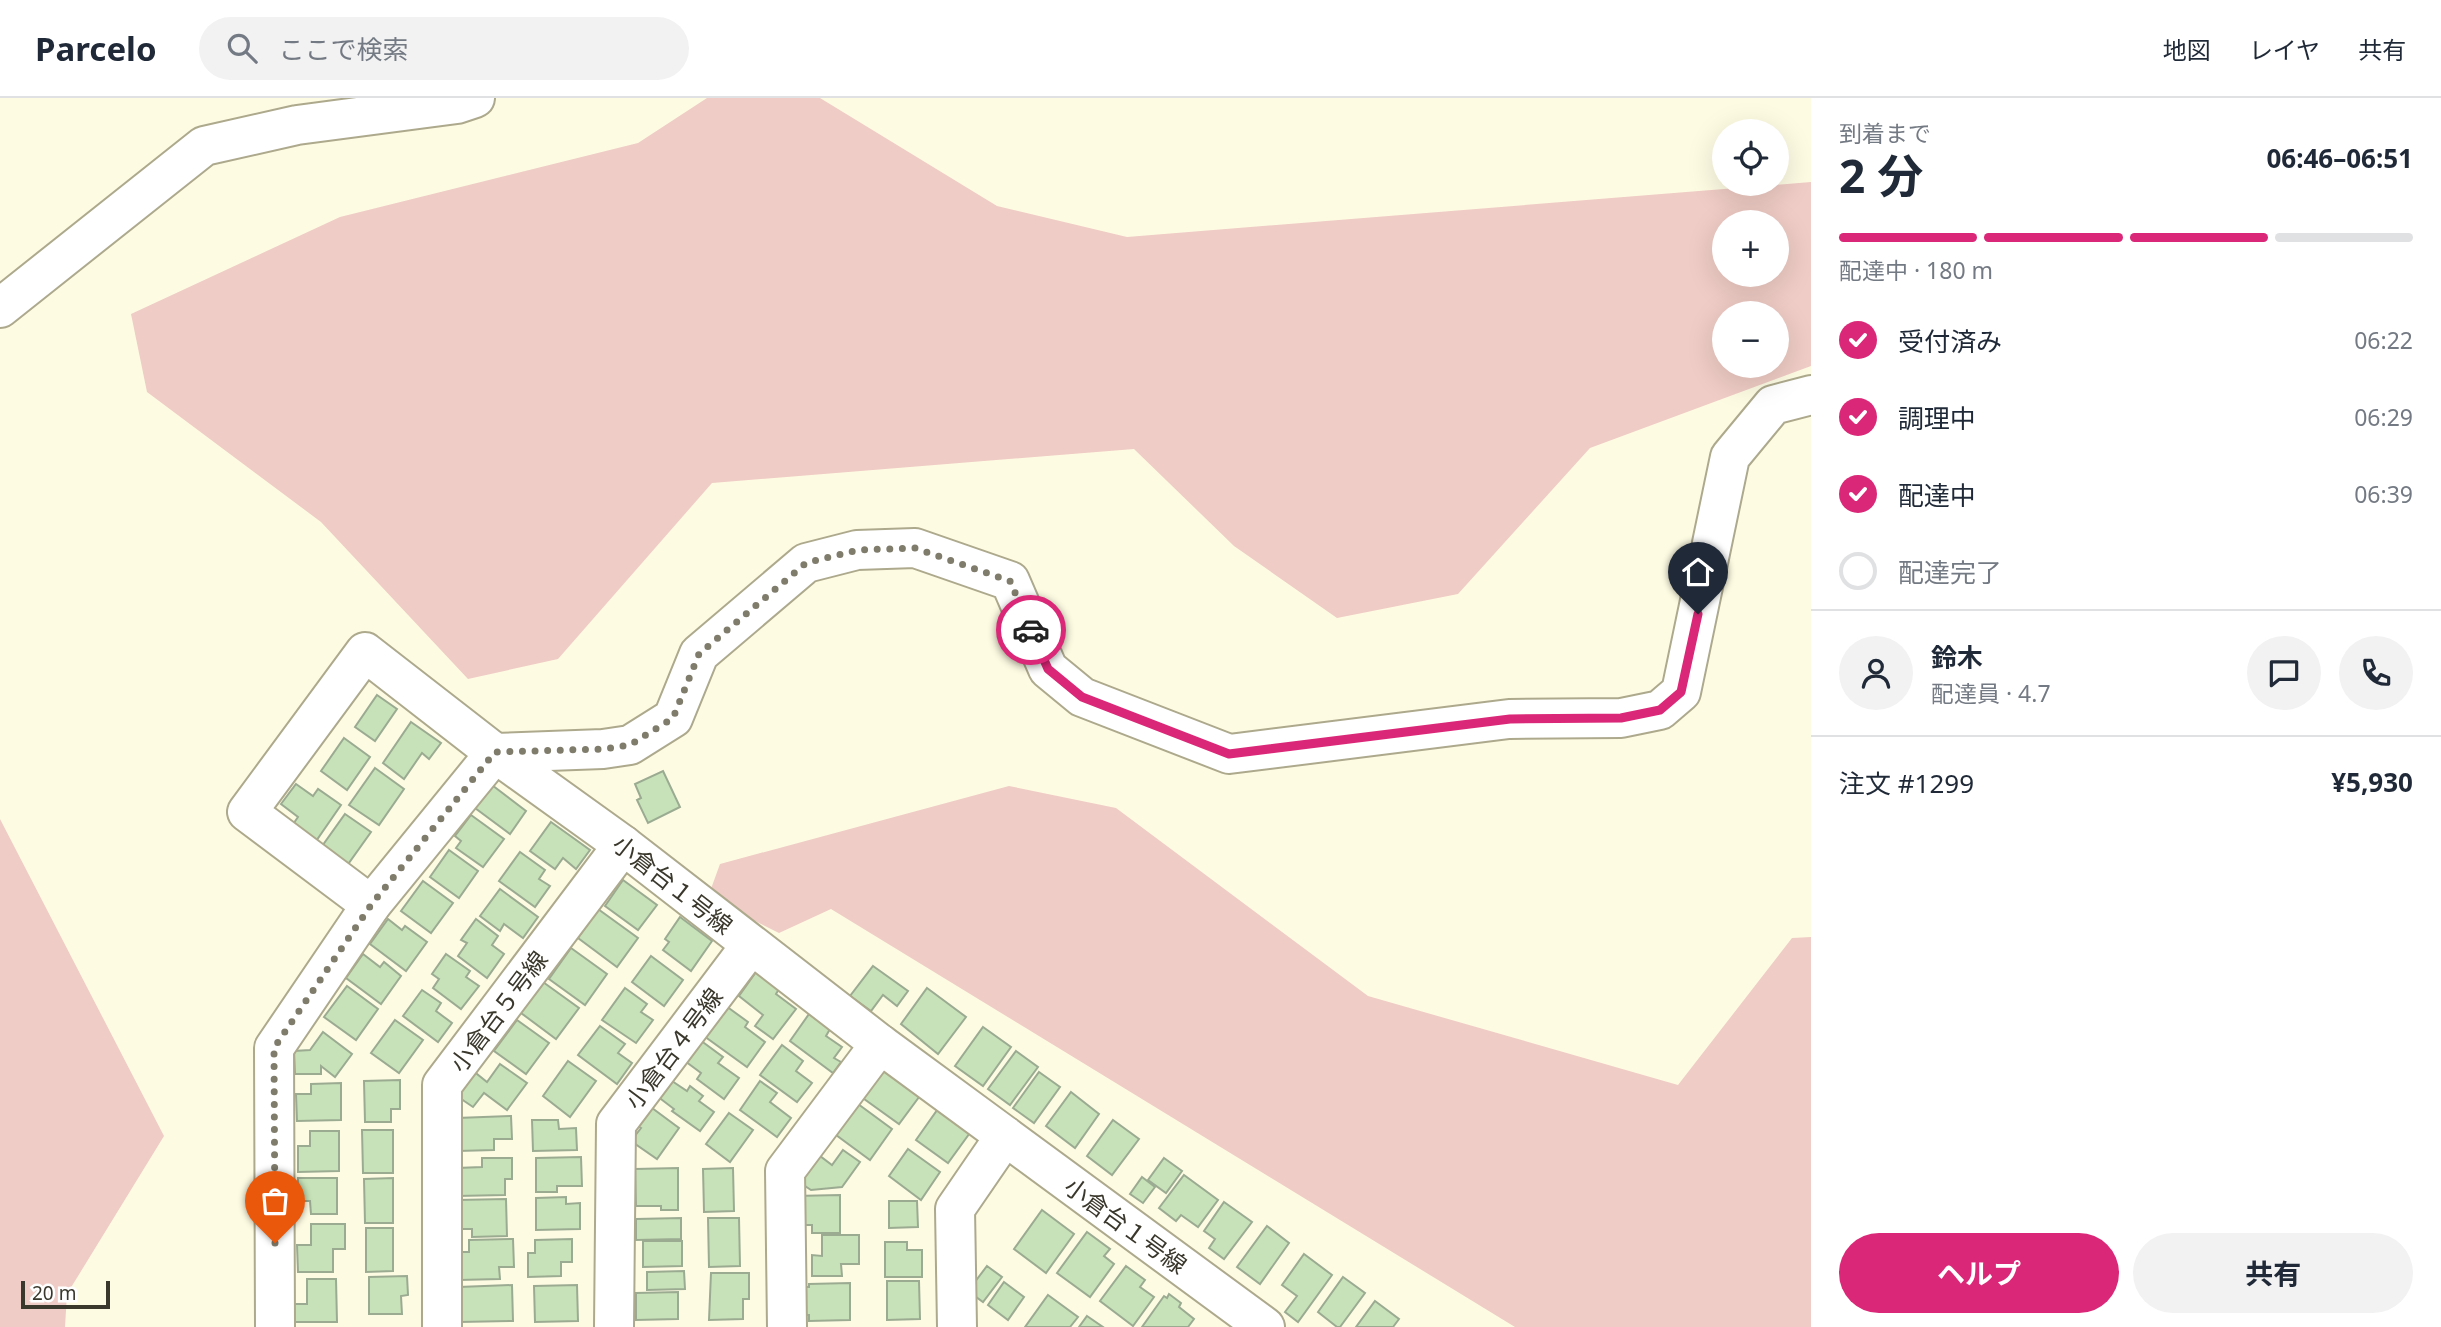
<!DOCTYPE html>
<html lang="ja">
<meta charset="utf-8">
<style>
:root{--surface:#fff;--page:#f2f2f3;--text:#1f2937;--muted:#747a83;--line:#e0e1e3;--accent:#db2777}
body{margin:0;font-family:"Noto Sans","Noto Sans JP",sans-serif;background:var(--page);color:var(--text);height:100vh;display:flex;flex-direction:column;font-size:26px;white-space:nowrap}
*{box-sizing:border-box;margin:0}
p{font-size:23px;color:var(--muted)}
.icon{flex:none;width:38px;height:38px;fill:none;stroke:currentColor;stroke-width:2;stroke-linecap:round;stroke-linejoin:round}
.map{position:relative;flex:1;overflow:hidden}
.details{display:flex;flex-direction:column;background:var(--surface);width:630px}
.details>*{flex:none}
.tools{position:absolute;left:1712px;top:21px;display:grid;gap:14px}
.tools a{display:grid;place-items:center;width:77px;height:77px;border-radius:50%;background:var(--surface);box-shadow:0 7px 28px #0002;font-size:35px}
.scale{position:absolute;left:21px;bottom:18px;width:89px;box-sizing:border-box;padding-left:7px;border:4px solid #3a382c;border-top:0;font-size:19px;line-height:24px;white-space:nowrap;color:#3a382c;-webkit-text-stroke:5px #fff;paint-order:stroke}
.pin{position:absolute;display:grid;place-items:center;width:60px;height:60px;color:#fff;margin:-72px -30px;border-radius:50% 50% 50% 0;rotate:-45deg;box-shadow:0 0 7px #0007}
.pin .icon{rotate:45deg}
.courier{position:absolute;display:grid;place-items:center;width:70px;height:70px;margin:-35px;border:5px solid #db2777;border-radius:50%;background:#fff;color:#222;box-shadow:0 2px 9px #0007}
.head em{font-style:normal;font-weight:700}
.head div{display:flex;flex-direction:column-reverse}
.head{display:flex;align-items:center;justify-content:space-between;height:119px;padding:0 28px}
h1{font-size:46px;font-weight:700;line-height:52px}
.bar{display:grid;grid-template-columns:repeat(4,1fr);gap:10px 7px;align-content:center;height:84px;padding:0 28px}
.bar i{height:9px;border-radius:5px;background:var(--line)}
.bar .selected{background:var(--accent)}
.bar p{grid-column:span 4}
.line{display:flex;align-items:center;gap:18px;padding:0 28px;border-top:2px solid var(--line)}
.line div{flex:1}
.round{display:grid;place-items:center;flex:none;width:74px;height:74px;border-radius:37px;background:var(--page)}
ol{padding:0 28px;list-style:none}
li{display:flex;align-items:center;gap:21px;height:77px}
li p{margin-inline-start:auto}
li .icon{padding:7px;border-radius:50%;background:var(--accent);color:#fff;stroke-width:4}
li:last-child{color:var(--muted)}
li i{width:38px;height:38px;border:4px solid var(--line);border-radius:50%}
.cta{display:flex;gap:14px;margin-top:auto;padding:14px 28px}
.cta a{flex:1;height:80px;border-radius:42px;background:var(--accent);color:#fff;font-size:28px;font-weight:700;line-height:80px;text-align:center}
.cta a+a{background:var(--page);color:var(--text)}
header{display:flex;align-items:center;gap:42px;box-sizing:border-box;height:98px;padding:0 35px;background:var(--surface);border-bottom:2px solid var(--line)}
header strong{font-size:33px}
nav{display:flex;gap:38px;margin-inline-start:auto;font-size:24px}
.search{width:490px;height:63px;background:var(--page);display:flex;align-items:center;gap:18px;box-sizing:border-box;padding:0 24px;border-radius:38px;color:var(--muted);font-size:26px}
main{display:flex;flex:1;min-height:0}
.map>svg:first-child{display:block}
.green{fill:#efccc5;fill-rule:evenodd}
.building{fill:#c7e2b8;stroke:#9bab92;stroke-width:2}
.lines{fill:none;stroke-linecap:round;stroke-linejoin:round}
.minor-casing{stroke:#ada98d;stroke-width:42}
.minor{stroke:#fff;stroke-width:38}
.done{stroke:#7f7c6c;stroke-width:7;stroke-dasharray:0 12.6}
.route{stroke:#db2777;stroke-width:9}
.labels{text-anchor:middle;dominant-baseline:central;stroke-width:7;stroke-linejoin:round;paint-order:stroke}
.street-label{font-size:24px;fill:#3a382c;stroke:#fff}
</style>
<header>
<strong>Parcelo</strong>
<div class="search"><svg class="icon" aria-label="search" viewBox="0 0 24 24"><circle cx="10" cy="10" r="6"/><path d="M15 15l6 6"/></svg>ここで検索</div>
<nav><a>地図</a><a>レイヤ</a><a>共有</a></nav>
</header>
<main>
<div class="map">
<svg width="1811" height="1229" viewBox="0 0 1811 1229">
<rect width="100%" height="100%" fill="#fefbe3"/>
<g class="green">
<path d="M707 0H820L997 108 1127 139 1811 84V268L1590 350 1458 496 1337 520 1234 448 1134 351 712 385 558 561 468 581 321 424 147 294 131 216 340 119 638 45ZM1724 124H1776V177H1724ZM1724 215H1776V268H1724Z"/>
<polygon points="1009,688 1116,710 1368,898 1678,987 1792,840 1811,839 1811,1229 1515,1229 831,811 779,835 708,799 720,766"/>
<polygon points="0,721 164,1038 67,1196 65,1229 0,1229"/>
</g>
<g class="building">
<polygon points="377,597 397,611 375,643 355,629"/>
<polygon points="411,624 441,645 429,661 422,655 404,681 383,665"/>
<polygon points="344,640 370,659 347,692 321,673"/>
<polygon points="375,670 404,691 379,727 349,707"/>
<polygon points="663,673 680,709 648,725 637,702 641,700 635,686"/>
<polygon points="488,684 526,713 510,736 471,707"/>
<polygon points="296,686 313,698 318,691 341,707 314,746 291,729 298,719 281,706"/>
<polygon points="345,716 371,734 346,769 320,751"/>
<polygon points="471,717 504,741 483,769 456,750 461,743 455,738"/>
<polygon points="551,724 590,752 576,771 563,760 555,771 530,753"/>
<polygon points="449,752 478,773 459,800 430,779"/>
<polygon points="520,754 545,772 539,781 550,788 535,809 499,783"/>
<polygon points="623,782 657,807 638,832 605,808"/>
<polygon points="423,783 453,805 431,835 401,813"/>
<polygon points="500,791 538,819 523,840 504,826 500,833 480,818"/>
<polygon points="598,811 638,840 617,869 578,840"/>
<polygon points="680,819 712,843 691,873 663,852 669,844 665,841"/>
<polygon points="388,821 402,832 405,828 427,844 406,873 370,846"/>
<polygon points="476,821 498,838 492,847 504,856 487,880 458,858 467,845 461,842"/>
<polygon points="571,850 607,876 585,907 549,881"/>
<polygon points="363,856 380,869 384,864 401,878 381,906 346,880"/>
<polygon points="446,856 470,873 466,879 479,888 461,911 433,890 439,881 432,876"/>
<polygon points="651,858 683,882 664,908 632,884"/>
<polygon points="873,868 908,893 897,908 883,897 871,913 850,898"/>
<polygon points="756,874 779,891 776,896 796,911 773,941 755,928 763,917 739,898"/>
<polygon points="543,884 579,910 556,941 517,912"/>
<polygon points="347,888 378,911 356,942 324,919"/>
<polygon points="625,890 647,906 641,914 653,922 636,945 602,922"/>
<polygon points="927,890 966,919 938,956 901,926"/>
<polygon points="422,892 441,905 436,913 452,925 438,944 403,918"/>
<polygon points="726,908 748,924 745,929 765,944 747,969 704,938"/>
<polygon points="809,916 830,931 826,938 842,949 834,960 841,964 833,975 790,943"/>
<polygon points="395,922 423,942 399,975 371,955"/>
<polygon points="517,922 549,945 526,976 494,953"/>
<polygon points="600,928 625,946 618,955 632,965 617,986 578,957"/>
<polygon points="983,929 1011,949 983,988 955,968"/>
<polygon points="323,934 352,956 335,979 321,968 321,976 295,976 294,953 310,952"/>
<polygon points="700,942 723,959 718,965 739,980 724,1001 697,981 701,975 685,963"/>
<polygon points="782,947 803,963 796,973 812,985 797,1004 760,977"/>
<polygon points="1016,953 1038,969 1010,1007 988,991"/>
<polygon points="568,963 596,983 570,1019 543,998"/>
<polygon points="500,966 527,985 507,1012 484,995 473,1009 454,996 472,972 487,984"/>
<polygon points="882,966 922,995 899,1026 860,998"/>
<polygon points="1039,974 1060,989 1034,1025 1013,1010"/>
<polygon points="669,981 687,993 690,988 703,998 699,1003 714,1014 700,1033 672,1013 674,1011 657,998"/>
<polygon points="400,982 400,1011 391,1011 391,1024 365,1024 364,983"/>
<polygon points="760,983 777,995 770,1004 791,1020 777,1039 740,1012"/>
<polygon points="341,985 341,1022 297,1023 296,996 311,996 311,986"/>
<polygon points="1071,994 1099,1016 1075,1050 1046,1028"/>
<polygon points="854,1003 892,1031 870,1062 832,1034"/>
<polygon points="648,1007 679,1030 657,1061 631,1043 641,1030 634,1026"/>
<polygon points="940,1008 972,1032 948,1065 916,1042"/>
<polygon points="729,1015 753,1032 730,1064 706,1046"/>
<polygon points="511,1018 512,1041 494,1041 494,1052 458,1053 457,1020"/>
<polygon points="532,1022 558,1022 559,1031 576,1030 577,1052 533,1053"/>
<polygon points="1113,1022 1139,1041 1112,1077 1087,1058"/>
<polygon points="362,1032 393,1032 393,1075 363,1075"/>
<polygon points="310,1033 339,1033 339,1073 298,1074 298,1048 310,1048"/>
<polygon points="908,1051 940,1074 921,1102 889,1078"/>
<polygon points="843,1052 860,1064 842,1089 811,1092 796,1082 816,1055 832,1067"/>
<polygon points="581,1059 582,1088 557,1088 557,1094 536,1094 536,1060"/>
<polygon points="482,1060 512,1060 512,1081 505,1081 505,1097 457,1098 457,1070 482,1069"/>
<polygon points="1164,1060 1182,1073 1166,1095 1148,1082"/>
<polygon points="678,1070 678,1112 661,1112 661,1108 636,1108 635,1071"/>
<polygon points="733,1070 734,1113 704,1114 703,1071"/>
<polygon points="1184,1077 1218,1102 1198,1129 1181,1117 1176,1123 1159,1110"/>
<polygon points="1142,1079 1155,1089 1143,1105 1130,1096"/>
<polygon points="298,1080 337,1080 337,1116 311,1116 310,1103 298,1103"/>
<polygon points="393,1080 393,1125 365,1125 364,1081"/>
<polygon points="840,1097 840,1135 812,1135 812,1127 795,1127 794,1098"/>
<polygon points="566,1099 566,1106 580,1105 580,1131 536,1132 536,1100"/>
<polygon points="506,1101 507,1138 472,1139 472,1131 458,1131 457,1102"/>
<polygon points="889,1103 917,1103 918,1129 889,1130"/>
<polygon points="1224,1104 1252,1124 1224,1161 1209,1150 1215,1141 1204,1133"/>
<polygon points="1042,1112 1074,1136 1046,1175 1014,1151"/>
<polygon points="681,1120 681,1141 636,1142 636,1121"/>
<polygon points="708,1120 739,1120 740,1168 709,1169"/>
<polygon points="311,1126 345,1126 345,1151 333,1151 333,1174 298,1174 297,1147 311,1147"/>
<polygon points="1267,1128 1289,1145 1260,1186 1237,1169"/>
<polygon points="366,1130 393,1130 393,1173 366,1174"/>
<polygon points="1087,1134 1110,1151 1104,1158 1114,1166 1090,1199 1057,1175"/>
<polygon points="822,1137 859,1137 859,1166 841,1166 842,1178 812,1178 812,1157 822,1158"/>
<polygon points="513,1141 514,1169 499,1169 500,1181 459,1182 458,1154 469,1154 469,1142"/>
<polygon points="572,1141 572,1164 561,1164 561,1178 528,1179 528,1155 535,1155 535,1142"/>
<polygon points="643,1143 682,1143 682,1168 643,1169"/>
<polygon points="885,1144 907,1144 907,1152 922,1152 922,1179 885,1179"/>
<polygon points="1304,1156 1332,1177 1298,1224 1285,1214 1297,1198 1282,1187"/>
<polygon points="987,1168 1002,1179 983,1204 968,1193"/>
<polygon points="1126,1168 1145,1182 1140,1189 1154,1199 1133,1228 1100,1203"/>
<polygon points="684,1173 685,1191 647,1192 647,1174"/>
<polygon points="711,1175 749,1175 749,1201 743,1201 743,1221 709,1222"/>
<polygon points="407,1178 408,1197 401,1198 402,1216 369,1216 369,1179"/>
<polygon points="1343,1179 1365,1195 1340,1229 1337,1229 1318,1214"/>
<polygon points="307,1181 336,1181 337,1224 294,1224 294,1206 307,1206"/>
<polygon points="887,1183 919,1183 920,1221 887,1222"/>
<polygon points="1004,1184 1024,1199 1008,1222 988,1207"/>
<polygon points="850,1185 850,1222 809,1223 809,1217 797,1217 797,1189 809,1189 809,1186"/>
<polygon points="512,1187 513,1223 460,1224 459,1189"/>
<polygon points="577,1187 578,1223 535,1224 534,1188"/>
<polygon points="678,1194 678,1221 636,1222 636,1195"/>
<polygon points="1169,1196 1181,1205 1179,1209 1194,1221 1188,1229 1142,1229 1164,1198 1167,1200"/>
<polygon points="1048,1197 1078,1219 1070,1229 1025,1229"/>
<polygon points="1375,1203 1399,1221 1393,1229 1356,1229"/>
<polygon points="1087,1218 1103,1229 1079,1229"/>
</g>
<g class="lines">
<g class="minor-casing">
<g id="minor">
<polyline points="0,210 204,48 297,27 457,6 475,0"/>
<polyline points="371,807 247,714 365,554 495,655 623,747 880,946 1265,1229"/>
<polyline points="275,1229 274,950 371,807 495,655 603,651 630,647 673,620 699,556 806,465 857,452 915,450 1010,483 1048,571 1082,599 1229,656 1509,621 1621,620 1660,612 1681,594 1730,359 1773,307 1811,297"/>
<polyline points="442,1229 442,987 623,747"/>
<polyline points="614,1229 616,1026 751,847"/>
<polyline points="787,1229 785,1073 880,946"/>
<polyline points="957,1229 955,1111 1005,1038"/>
</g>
</g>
<use href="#minor" class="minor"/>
</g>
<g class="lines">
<polyline class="done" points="275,1145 274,950 371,807 495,654 603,651 630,647 673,620 699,556 806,465 858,452 915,450 1010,483 1031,532"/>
<polyline class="route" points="1031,532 1048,571 1082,599 1229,656 1510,621 1621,620 1660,612 1681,594 1698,516"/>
</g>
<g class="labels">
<g class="street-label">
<text transform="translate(673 786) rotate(38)">小倉台１号線</text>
<text transform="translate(498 913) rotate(-53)">小倉台５号線</text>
<text transform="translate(673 950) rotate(-53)">小倉台４号線</text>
<text transform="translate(1126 1127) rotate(36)">小倉台１号線</text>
</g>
</g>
</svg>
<div class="tools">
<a><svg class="icon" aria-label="locate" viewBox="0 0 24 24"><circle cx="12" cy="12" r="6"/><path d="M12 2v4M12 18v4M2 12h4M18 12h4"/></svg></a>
<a>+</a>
<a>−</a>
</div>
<div class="scale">20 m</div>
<div class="pin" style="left:275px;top:1145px;background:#ea580c"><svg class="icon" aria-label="bag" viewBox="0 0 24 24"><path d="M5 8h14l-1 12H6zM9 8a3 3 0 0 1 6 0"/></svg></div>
<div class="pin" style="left:1698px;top:516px;background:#1f2937"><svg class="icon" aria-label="home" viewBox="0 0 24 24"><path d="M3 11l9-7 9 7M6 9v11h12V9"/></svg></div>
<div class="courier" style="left:1031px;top:532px"><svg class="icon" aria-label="car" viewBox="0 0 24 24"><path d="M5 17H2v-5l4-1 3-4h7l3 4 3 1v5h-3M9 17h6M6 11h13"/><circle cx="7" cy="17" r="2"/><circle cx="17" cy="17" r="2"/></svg></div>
</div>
<section class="details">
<div class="head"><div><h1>2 分</h1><p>到着まで</p></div><em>06:46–06:51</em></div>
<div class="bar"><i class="selected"></i><i class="selected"></i><i class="selected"></i><i></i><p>配達中 · 180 m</p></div>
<ol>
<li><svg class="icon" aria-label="check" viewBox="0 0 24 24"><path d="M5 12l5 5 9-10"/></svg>受付済み<p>06:22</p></li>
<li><svg class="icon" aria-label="check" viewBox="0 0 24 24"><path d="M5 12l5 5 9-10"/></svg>調理中<p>06:29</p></li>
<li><svg class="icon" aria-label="check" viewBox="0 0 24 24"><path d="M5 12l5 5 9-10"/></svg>配達中<p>06:39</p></li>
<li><i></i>配達完了</li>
</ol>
<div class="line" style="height:126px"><a class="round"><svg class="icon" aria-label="person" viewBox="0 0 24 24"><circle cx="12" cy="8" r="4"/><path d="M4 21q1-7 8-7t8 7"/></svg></a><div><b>鈴木</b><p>配達員 · 4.7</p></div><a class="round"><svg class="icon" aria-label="chat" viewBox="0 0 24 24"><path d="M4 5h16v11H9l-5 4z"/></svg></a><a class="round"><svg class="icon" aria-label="phone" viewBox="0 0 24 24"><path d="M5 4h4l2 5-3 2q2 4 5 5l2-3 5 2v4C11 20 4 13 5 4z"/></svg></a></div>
<div class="line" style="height:91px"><div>注文 #1299</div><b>¥5,930</b></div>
<div class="cta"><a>ヘルプ</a><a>共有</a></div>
</section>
</main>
